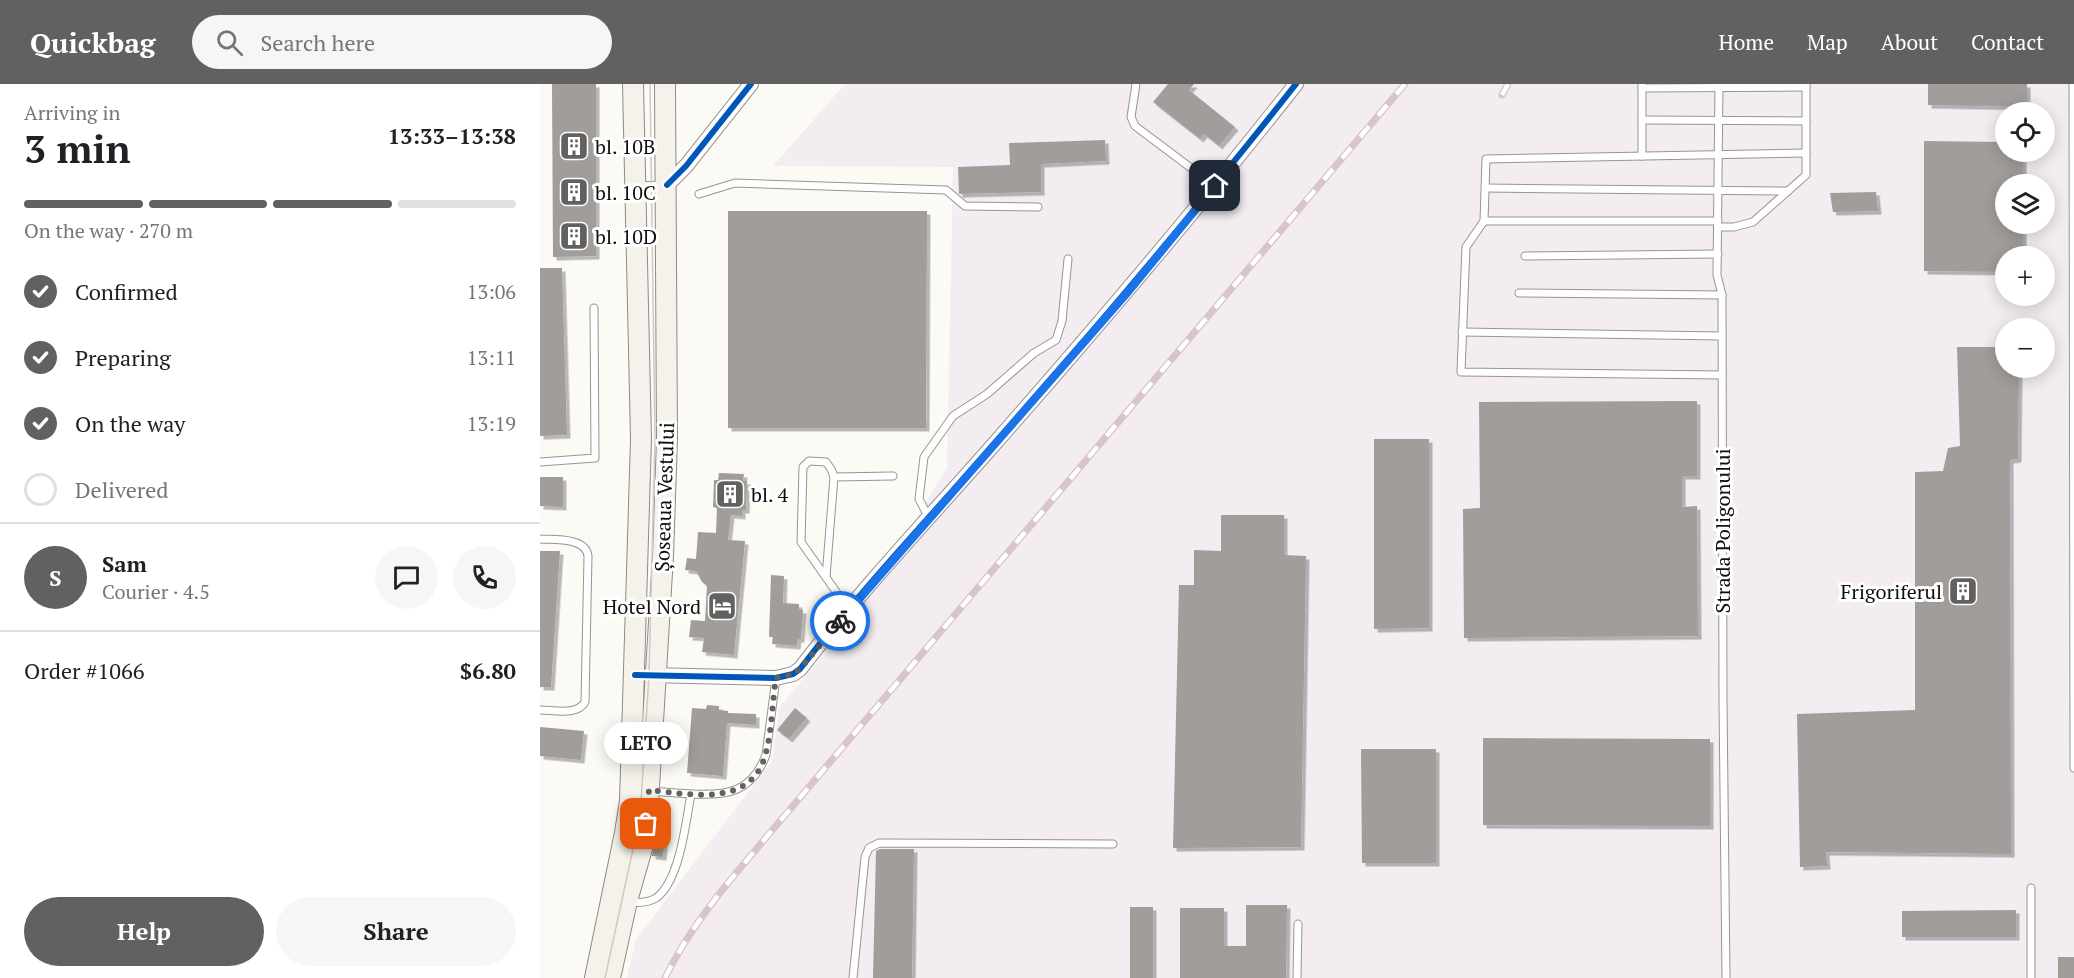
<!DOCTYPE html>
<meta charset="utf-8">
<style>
:root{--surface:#fff;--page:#f6f6f6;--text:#202124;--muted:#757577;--line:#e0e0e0;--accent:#626160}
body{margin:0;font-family:"PT Serif",serif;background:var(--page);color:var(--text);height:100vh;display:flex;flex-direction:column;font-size:22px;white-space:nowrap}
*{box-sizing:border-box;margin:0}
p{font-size:20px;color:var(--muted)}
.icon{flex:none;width:33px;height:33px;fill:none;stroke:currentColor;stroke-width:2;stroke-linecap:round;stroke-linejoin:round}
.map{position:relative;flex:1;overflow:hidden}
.details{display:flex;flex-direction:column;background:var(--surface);width:540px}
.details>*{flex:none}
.fabs{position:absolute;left:1455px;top:18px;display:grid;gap:12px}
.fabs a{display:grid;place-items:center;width:60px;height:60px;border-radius:50%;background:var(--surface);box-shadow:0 3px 15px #0003;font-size:30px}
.pin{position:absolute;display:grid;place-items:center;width:51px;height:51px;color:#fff;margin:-26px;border-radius:12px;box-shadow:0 3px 9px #0006}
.courier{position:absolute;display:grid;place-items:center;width:60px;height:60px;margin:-30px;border:4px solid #1a73e8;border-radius:50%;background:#fff;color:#222;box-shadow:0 2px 8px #0007}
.bubble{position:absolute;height:42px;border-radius:21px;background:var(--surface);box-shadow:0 3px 15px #0003;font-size:20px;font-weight:800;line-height:42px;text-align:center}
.summary em{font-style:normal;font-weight:800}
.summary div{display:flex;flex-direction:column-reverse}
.summary{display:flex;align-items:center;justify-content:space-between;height:102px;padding:0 24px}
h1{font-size:39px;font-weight:800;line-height:45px}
.bar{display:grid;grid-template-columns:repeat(4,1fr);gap:9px 6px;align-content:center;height:72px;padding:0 24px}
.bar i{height:8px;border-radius:4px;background:var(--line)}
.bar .on{background:var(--accent)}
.bar p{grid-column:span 4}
.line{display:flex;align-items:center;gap:15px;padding:0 24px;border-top:2px solid var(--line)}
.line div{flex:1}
.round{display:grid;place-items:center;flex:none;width:63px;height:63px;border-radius:32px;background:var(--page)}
ol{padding:0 24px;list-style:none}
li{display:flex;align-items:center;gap:18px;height:66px}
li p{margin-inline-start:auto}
li .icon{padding:6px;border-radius:50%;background:var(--accent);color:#fff;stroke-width:4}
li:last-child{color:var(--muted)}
li i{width:33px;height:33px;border:3px solid var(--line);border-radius:50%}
.button{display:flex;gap:12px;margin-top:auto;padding:12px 24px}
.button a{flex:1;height:69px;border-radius:36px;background:var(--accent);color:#fff;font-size:24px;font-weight:800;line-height:69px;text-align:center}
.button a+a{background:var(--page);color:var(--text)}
header{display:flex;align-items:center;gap:36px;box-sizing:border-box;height:84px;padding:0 30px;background:var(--accent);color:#fff}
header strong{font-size:28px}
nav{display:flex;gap:33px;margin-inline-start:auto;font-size:21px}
.search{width:420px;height:54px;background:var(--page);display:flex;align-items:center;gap:15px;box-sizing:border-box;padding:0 21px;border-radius:33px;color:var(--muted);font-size:22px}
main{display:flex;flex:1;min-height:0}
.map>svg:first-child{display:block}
.industrial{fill:#f3edf1;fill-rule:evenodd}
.building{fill:#a09d9a;filter:url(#shadow)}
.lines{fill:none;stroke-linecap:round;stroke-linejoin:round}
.service-casing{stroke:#969593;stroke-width:9}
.minor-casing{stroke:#969593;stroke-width:16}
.secondary-casing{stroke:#8c8b89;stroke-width:22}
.service{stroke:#fffefe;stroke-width:7}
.minor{stroke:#fffefe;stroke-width:14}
.secondary{stroke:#f5f2eb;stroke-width:20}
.tram{stroke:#d9c4c7;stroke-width:1.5}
.rail-casing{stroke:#d9c4c7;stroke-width:7}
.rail{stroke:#fff;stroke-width:4.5;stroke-dasharray:14;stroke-linecap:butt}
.cycleway-casing{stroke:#fff;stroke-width:10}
.cycleway{stroke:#0057b8;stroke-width:6}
.done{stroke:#626160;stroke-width:6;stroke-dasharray:0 10.8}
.route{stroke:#1a73e8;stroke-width:8}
.labels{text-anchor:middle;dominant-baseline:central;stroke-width:6;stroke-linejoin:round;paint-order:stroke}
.poi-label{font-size:20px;fill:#0f0f0f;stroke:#fff;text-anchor:start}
.street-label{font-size:20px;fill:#0f0f0f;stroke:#fff}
</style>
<header>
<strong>Quickbag</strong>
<div class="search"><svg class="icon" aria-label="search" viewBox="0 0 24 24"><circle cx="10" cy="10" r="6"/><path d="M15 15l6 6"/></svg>Search here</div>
<nav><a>Home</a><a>Map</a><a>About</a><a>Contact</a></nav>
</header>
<main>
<section class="details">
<div class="summary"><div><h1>3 min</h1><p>Arriving in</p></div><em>13:33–13:38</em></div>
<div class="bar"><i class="on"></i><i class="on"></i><i class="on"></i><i></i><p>On the way · 270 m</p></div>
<ol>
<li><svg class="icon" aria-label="check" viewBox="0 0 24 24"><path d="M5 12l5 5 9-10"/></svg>Confirmed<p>13:06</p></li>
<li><svg class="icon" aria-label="check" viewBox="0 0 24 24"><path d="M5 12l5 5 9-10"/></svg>Preparing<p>13:11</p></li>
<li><svg class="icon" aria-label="check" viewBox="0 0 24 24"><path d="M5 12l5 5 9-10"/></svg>On the way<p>13:19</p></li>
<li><i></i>Delivered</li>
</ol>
<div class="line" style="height:108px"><b class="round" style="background:var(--accent);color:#fff">S</b><div><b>Sam</b><p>Courier · 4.5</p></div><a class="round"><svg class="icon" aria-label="chat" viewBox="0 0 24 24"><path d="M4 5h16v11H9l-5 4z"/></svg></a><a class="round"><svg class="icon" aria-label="phone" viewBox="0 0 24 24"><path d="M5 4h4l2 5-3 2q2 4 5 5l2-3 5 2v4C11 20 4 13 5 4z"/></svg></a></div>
<div class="line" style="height:78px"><div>Order #1066</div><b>$6.80</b></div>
<div class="button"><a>Help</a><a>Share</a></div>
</section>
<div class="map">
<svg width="1534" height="894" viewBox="0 0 1534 894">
<defs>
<filter id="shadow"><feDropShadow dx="3.5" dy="3.5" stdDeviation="0" flood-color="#0004"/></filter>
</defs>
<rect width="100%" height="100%" fill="#fcfaf5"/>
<path class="industrial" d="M305 0H1534V894H87L96 855 232 677 239 624 312 536 407 384 413 83 233 82ZM1466 28H1504V68H1466ZM1466 100H1504V140H1466ZM1466 172H1504V212H1466ZM1466 244H1504V284H1466Z"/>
<g class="building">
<polygon points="12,0 56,0 56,172 13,173"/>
<polygon points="628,0 654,0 649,6 695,43 679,62 664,50 660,55 613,18"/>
<polygon points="1388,0 1487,0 1487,23 1388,21"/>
<polygon points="565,56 566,77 501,80 501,108 419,110 418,83 470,81 469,59"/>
<polygon points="1384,57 1466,58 1466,68 1483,68 1483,100 1466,100 1466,140 1483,140 1483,172 1466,172 1466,188 1384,187"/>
<polygon points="1336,108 1338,127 1293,128 1290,109"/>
<polygon points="188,127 387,127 386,344 188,344"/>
<polygon points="0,184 22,184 27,351 0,352"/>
<polygon points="1417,263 1466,263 1466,284 1479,284 1478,375 1470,376 1471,770 1286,768 1287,782 1260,783 1257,630 1375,626 1375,388 1403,387 1408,364 1420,362"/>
<polygon points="1157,317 1157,392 1142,392 1142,423 1157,422 1158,552 924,554 923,425 940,424 939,318"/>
<polygon points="834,355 889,355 889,544 834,545"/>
<polygon points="179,389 204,390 203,397 207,397 206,426 202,426 202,432 191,431 188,456 205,457 194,571 162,568 164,554 149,553 151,536 165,537 167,502 162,498 156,487 145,486 147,474 156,475 158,448 176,449 177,424 173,423 174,396 178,396"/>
<polygon points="0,393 23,393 23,423 0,422"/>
<polygon points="681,431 744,431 744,471 766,472 761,763 633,764 639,501 654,501 654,466 681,467"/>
<polygon points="0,467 20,467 11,603 0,603"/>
<polygon points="231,491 244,492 243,519 259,520 259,526 263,526 261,555 258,555 257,562 232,560 233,553 229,553"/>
<polygon points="167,621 179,622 179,626 188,627 188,629 216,630 216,641 187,639 183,692 147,689 152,624 166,625"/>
<polygon points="255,624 267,634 249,655 237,646"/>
<polygon points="0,643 44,647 41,676 0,672"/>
<polygon points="943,654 1170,655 1170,742 943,741"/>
<polygon points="821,665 896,665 896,779 822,779"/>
<polygon points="119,731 127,732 123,773 112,772"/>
<polygon points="340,765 374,765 372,894 333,894 336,767"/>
<polygon points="706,821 747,821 746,894 640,894 640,824 684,824 684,862 706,862"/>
<rect x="590" y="823" width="23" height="71"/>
<polygon points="1476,826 1476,853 1362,853 1362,827"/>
<rect x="1518" y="873" width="16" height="21"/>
</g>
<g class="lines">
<g class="service-casing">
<g id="service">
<polyline points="596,0 591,33 595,42 675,102"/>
<polyline points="1102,0 1102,72"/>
<polyline points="1179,0 1177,191 1182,211 1183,616 1186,894"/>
<polyline points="1533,0 1534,684"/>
<polyline points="1102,4 1266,3"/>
<polyline points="1102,36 1266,37"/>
<polyline points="98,102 123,101"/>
<polyline points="946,104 1248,107"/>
<polyline points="159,110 195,99 406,106 425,122 498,123"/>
<polyline points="944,137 1178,137"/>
<polyline points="1178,143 1194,143 1213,138 1266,91 1266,0"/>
<polyline points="985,172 1178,170"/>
<polyline points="979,209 1182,211"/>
<polyline points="922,248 1182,252"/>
<polyline points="1182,291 921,288 926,163 944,137 946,75 1266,69"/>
<polyline points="0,378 55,374 54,224"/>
<polyline points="294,393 291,385 286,378 269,377 263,383 261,458 309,526"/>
<polyline points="389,434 379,415 384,373 413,332 447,310 494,269 516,256 522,237 528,175"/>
<path d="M0 455C14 456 46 453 48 472L45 618C37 632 14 626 0 626"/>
<polyline points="286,493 294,393 353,392"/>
<polyline points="109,707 151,710"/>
<polyline points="1491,804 1491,894"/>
<path d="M89 818C98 819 108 819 116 814 140 797 146 737 151 710 188 712 212 708 226 671L236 594"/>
<polyline points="313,894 325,773 329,764 339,759 573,760"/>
<polyline points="757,894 758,840"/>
</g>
</g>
<g class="minor-casing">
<g id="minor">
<polyline points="127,101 146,82 211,0"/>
<path d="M109 591 236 594 253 590 260 585C321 506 390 433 456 358 559 241 659 123 756 0"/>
</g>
</g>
<g class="secondary-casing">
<g id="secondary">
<polyline points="55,894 85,749 90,717 101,355 93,0"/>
<polyline points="70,894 87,817 103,761 108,720 123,472 127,354 125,0"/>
</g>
</g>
<use href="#service" class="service"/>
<use href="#minor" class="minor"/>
<use href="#secondary" class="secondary"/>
<polyline class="tram" points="65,894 95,756 101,718 109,591 115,355 110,0"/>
<g class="rail-casing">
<g id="rail">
<polyline points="962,11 968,0"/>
<path d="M125 894C144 855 169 822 196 789L865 0"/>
</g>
</g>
<use href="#rail" class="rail"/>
<g class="cycleway-casing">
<g id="cycleway">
<polyline points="127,101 146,82 211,0"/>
<path d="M95 591 236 594 253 590 260 585C321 506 390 433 456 358 559 241 659 123 756 0"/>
</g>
</g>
<use href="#cycleway" class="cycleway"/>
</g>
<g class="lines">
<path class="done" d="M106 740 109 706C149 710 210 724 225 672 232 649 232 619 236 594L253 590 260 585 300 537"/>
<polyline class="route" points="300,537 588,208 675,102"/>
</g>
<defs>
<g id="building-square" transform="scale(1.5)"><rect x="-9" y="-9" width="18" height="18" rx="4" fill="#626160" stroke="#fff"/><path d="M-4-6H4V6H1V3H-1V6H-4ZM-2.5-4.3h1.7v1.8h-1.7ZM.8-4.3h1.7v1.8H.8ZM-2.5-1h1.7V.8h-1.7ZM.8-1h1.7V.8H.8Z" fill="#fff"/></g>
<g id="hotel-square" transform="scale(1.5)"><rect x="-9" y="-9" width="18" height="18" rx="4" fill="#626160" stroke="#fff"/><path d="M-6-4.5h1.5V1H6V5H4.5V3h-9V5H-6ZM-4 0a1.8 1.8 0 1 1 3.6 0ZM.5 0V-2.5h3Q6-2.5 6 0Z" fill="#fff"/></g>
</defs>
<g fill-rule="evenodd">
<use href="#building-square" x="34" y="62"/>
<use href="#building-square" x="34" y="108"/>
<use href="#building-square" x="34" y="152"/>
<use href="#building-square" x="190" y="410"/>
<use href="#building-square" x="1423" y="507"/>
<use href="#hotel-square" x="182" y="522"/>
</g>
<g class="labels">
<g class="poi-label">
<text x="55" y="62">bl. 10B</text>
<text x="55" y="108">bl. 10C</text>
<text x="55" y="152">bl. 10D</text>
<text x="211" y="410">bl. 4</text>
<text x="1402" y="507" text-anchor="end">Frigoriferul</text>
<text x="161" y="522" text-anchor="end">Hotel Nord</text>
</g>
<g class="street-label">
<text transform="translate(124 413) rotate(-88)">Șoseaua Vestului</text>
<text transform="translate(1182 447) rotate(-90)">Strada Poligonului</text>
</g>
</g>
</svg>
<div class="fabs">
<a><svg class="icon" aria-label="locate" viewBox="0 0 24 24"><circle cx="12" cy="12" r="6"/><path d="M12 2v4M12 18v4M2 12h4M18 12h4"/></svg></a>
<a><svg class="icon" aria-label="layers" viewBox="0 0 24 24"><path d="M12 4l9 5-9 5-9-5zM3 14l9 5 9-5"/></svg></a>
<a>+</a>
<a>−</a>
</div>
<div class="pin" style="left:106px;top:740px;background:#ea580c"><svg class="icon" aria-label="bag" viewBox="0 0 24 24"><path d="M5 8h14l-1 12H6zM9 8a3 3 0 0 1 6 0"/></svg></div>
<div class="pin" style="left:675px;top:102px;background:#1f2937"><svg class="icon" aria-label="home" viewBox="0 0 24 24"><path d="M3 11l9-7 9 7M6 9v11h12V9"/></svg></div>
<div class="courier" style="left:300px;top:537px"><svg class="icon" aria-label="bike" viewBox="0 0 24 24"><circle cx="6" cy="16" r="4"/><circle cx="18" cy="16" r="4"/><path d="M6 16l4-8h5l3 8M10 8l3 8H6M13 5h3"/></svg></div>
<div class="bubble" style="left:64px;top:638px;width:84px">LETO</div>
</div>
</main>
